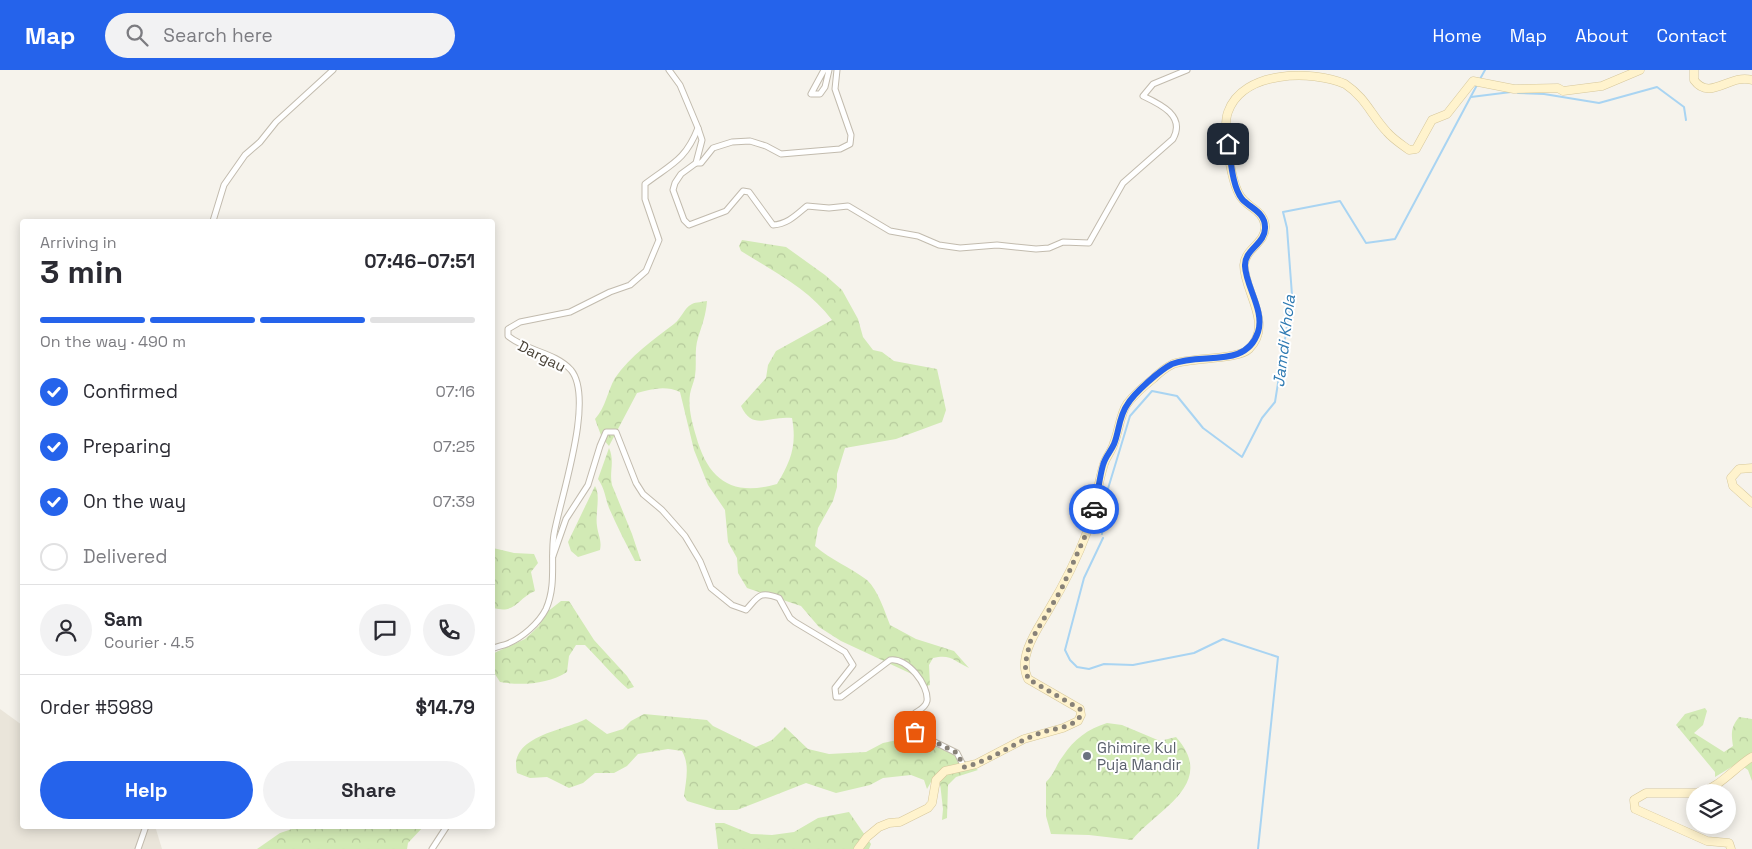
<!DOCTYPE html>
<meta charset="utf-8">
<style>
:root{--surface:#fff;--page:#f2f2f3;--text:#2b2b33;--muted:#7c7c81;--line:#e1e1e2;--accent:#2563eb}
body{margin:0;font-family:"Space Grotesk",sans-serif;background:var(--page);color:var(--text);height:100vh;display:flex;flex-direction:column;font-size:19px;white-space:nowrap}
*{box-sizing:border-box;margin:0}
p{font-size:16px;color:var(--muted)}
.icon{flex:none;width:28px;height:28px;fill:none;stroke:currentColor;stroke-width:2;stroke-linecap:round;stroke-linejoin:round}
.map{position:relative;flex:1;overflow:hidden}
.side{position:absolute;left:20px;top:149px;width:475px;height:610px;display:flex;flex-direction:column;background:var(--surface);border-radius:5px;box-shadow:0 2px 12px #0003}
.side>*{flex:none}
.buttons{position:absolute;left:1686px;top:714px;display:grid;gap:10px}
.buttons a{display:grid;place-items:center;width:50px;height:50px;border-radius:50%;background:var(--surface);box-shadow:0 2px 12px #0003;font-size:25px}
.pin{position:absolute;display:grid;place-items:center;width:42px;height:42px;color:#fff;margin:-21px;border-radius:10px;box-shadow:0 2px 8px #0006}
.courier{position:absolute;display:grid;place-items:center;width:50px;height:50px;margin:-25px;border:4px solid #2563eb;border-radius:50%;background:#fff;color:#222;box-shadow:0 1px 6px #0007}
.overview em{font-style:normal;font-weight:700}
.overview div{display:flex;flex-direction:column-reverse}
.overview{display:flex;align-items:center;justify-content:space-between;height:85px;padding:0 20px}
h1{font-size:32px;font-weight:700;line-height:38px}
.bar{display:grid;grid-template-columns:repeat(4,1fr);gap:8px 5px;align-content:center;height:60px;padding:0 20px}
.bar i{height:6px;border-radius:4px;background:var(--line)}
.bar .selected{background:var(--accent)}
.bar p{grid-column:span 4}
.line{display:flex;align-items:center;gap:12px;padding:0 20px;border-top:1px solid var(--line)}
.line div{flex:1}
.round{display:grid;place-items:center;flex:none;width:52px;height:52px;border-radius:26px;background:var(--page)}
ol{padding:0 20px;list-style:none}
li{display:flex;align-items:center;gap:15px;height:55px}
li p{margin-inline-start:auto}
li .icon{padding:5px;border-radius:50%;background:var(--accent);color:#fff;stroke-width:4}
li:last-child{color:var(--muted)}
li i{width:28px;height:28px;border:2px solid var(--line);border-radius:50%}
.button{display:flex;gap:10px;margin-top:auto;padding:10px 20px}
.button a{flex:1;height:58px;border-radius:30px;background:var(--accent);color:#fff;font-size:20px;font-weight:700;line-height:58px;text-align:center}
.button a+a{background:var(--page);color:var(--text)}
header{display:flex;align-items:center;gap:30px;box-sizing:border-box;height:70px;padding:0 25px;background:var(--accent);color:#fff}
header strong{font-size:24px}
nav{display:flex;gap:28px;margin-inline-start:auto;font-size:18px}
.search{width:350px;height:45px;background:var(--page);display:flex;align-items:center;gap:12px;box-sizing:border-box;padding:0 18px;border-radius:28px;color:var(--muted);font-size:19px}
.map>svg:first-child{display:block}
.residential{fill:#eae5da}
.forest{fill:url(#forest-crowns)}
.lines{fill:none;stroke-linecap:round;stroke-linejoin:round}
.stream{stroke:#a9d4f2;stroke-width:2}
.street-casing{stroke:#c2bbae;stroke-width:7}
.secondary-casing{stroke:#d6c79b;stroke-width:9}
.street{stroke:#fff;stroke-width:5}
.secondary{stroke:#fff3cd;stroke-width:8}
.done{stroke:#878178;stroke-width:5;stroke-dasharray:0 9}
.route{stroke:#2563eb;stroke-width:6}
.worship-dot{fill:#6b7280;stroke:#fff;stroke-width:2}
.labels{text-anchor:middle;dominant-baseline:central;stroke-width:4;stroke-linejoin:round;paint-order:stroke}
.street-label{font-size:15px;fill:#4b4439;stroke:#fff}
.worship-label{font-size:15px;fill:#5b616d;stroke:#fff;text-anchor:start}
.water-label{font-size:16px;font-style:italic;fill:#2e7ab2;stroke:#fff}
</style>
<header>
<strong>Map</strong>
<div class="search"><svg class="icon" aria-label="search" viewBox="0 0 24 24"><circle cx="10" cy="10" r="6"/><path d="M15 15l6 6"/></svg>Search here</div>
<nav><a>Home</a><a>Map</a><a>About</a><a>Contact</a></nav>
</header>
<div class="map">
<svg width="1752" height="779" viewBox="0 0 1752 779">
<defs>
<pattern id="forest-crowns" width="20" height="18" patternUnits="userSpaceOnUse" patternTransform="scale(1.25)"><rect width="20" height="18" fill="#d2eab5"/><path d="M2 6a3 3 0 1 1 6 0M12 15a3 3 0 1 1 6 0" fill="none" stroke="#b6ca9c"/></pattern>
</defs>
<rect width="100%" height="100%" fill="#f6f3ec"/>
<polygon class="residential" points="0,639 22,655 22,756 155,756 162,779 0,779"/>
<g class="forest">
<path d="M742 170 786 177 825 205 842 220 858 249 863 267 873 280 882 282 894 291 937 299 946 340 942 352 896 369 845 378 837 404V417L833 431 818 458 815 476C831 490 850 497 867 510 878 520 885 542 890 555L916 569 954 581 969 598C953 591 952 584 933 588L929 595 930 615 924 617 916 606 841 571 819 557 801 536 747 518 738 503 737 488 728 472 725 440 708 415 694 380 680 322C665 315 652 319 637 323L609 376 602 368 595 349C606 337 607 322 615 308 630 286 654 269 674 254 681 249 684 238 692 234 696 232 703 232 707 231 706 245 702 255 698 268 694 281 697 293 695 306 694 312 691 318 690 324 688 338 692 352 696 366 708 410 732 427 777 414 791 391 797 375 792 348 769 345 753 362 741 336L766 308 768 295 776 281 832 250C809 219 773 201 741 181L739 176Z"/>
<path d="M609 378C615 391 609 402 612 415L632 464 641 491H635C626 474 617 456 609 438 605 427 605 419 598 409Z"/>
<path d="M595 416C601 426 595 443 597 456 598 465 602 470 600 480L578 487 571 481 568 472Z"/>
<path d="M493 478 514 483 534 484 538 493 531 502 535 521C516 529 517 544 493 538Z"/>
<path d="M561 531H569L594 570 627 606 634 617 628 619C613 606 600 590 585 575H576L569 586 567 602C548 614 522 616 500 612L493 601 492 584 525 569 539 556 542 546Z"/>
<path d="M1705 638 1707 641 1703 655 1694 663 1724 682 1733 676C1731 663 1731 657 1739 647L1752 649V711L1748 700 1738 693 1715 707V702L1676 655 1685 644Z"/>
<path d="M644 644 707 650 713 656 756 677 772 670 785 657 808 679 829 684 866 682 883 673 912 667 956 685 978 700 956 707 948 715 947 748 942 750 943 739 940 713 931 712 927 719 924 710 911 705 883 708 870 715 836 723 806 713 737 740H717L687 731 684 726C686 710 690 695 682 681L668 679 638 684 627 696 614 703H595L583 713 569 718 547 707 530 708 517 703C508 666 563 661 586 649L607 664 623 659 631 651Z"/>
<path d="M1107 653 1122 655 1160 671 1176 667C1218 714 1157 739 1132 770L1089 765 1051 764 1046 746V712C1056 702 1055 696 1063 686 1074 669 1088 659 1107 653Z"/>
<polygon points="849,742 871,774 869,779 718,779 715,753 724,753 751,764 772,765 794,762 818,748"/>
<polygon points="301,756 424,756 408,773 407,779 257,779 280,763"/>
</g>
<g class="lines">
<g class="stream">
<polyline points="1480,9 1485,0"/>
<polyline points="1518,23 1544,24 1599,33 1657,17 1684,37 1686,50"/>
<polyline points="1471,27 1511,22"/>
<polyline points="1102,464 1107,422 1130,346 1152,321 1177,326 1203,358 1242,387 1262,348 1275,332 1292,225 1287,158 1283,142 1340,131 1366,173 1395,169 1477,15"/>
<polyline points="1103,468 1084,508 1065,580 1070,590 1077,597 1089,599 1104,594 1133,595 1194,583 1223,569 1278,587 1258,779"/>
</g>
<g class="street-casing">
<g id="street">
<polyline points="824,0 811,24 820,24 825,17 829,0"/>
<path d="M698 58 702 70 696 93 681 104 675 113 673 120 684 150 689 155 726 141 743 121 749 122 773 155C788 154 796 145 807 136L829 138 848 136 890 161 918 166 939 175 960 178 997 175 1036 179 1049 178 1063 172 1089 173 1123 113 1173 69C1186 46 1160 34 1143 26L1153 14 1187 0"/>
<polyline points="696,93 701,93 713,78 732,72 750,71 766,76 781,84 840,79 850,74 851,65 835,19 837,0"/>
<polyline points="213,151 224,115 245,85 260,72 276,52 333,0"/>
<path d="M553 486 566 449 588 415 600 376 606 362H616L636 413 643 424 662 440 685 466 700 491 711 518 732 535 746 540C758 527 759 520 779 528L790 548 795 552 845 582 853 595 835 618 836 627H841L890 590C907 587 929 615 927 631 924 644 906 639 910 660L957 683 964 697"/>
<path d="M492 579C497 576 502 576 507 574 522 568 539 553 546 539 557 514 550 489 554 464 560 429 595 329 571 300 555 282 526 281 508 266V259L520 252 570 242 610 222 630 215 646 201 659 170 645 129V114C671 94 685 91 698 58L680 15 669 0"/>
<polyline points="138,779 146,756"/>
<polyline points="432,779 447,756"/>
</g>
</g>
<g class="secondary-casing">
<g id="secondary">
<path d="M1694 0V10C1710 32 1730 3 1752 10"/>
<polyline points="1752,398 1739,399 1731,408 1733,416 1752,433"/>
<path d="M1699 722C1717 720 1735 697 1752 687"/>
<polyline points="1695,723 1646,723 1634,730 1635,739 1707,771 1729,773 1731,779"/>
<path d="M858 779 867 767 879 757 889 753 900 752 928 738 932 733 936 710 945 701 976 694 1024 669 1063 658 1078 651 1081 645 1080 639 1028 609C1017 587 1037 560 1048 541 1063 516 1077 489 1087 462 1095 440 1097 416 1104 394 1106 387 1112 381 1114 373 1119 361 1120 344 1127 334 1134 325 1145 315 1154 308 1159 303 1167 297 1173 294 1191 287 1238 290 1249 279 1274 254 1244 222 1244 195 1245 178 1267 173 1265 155 1263 139 1245 137 1239 124 1231 109 1222 58 1228 42 1243 0 1312 0 1345 14 1366 28 1371 45 1387 62 1393 69 1401 74 1409 80L1416 79 1432 50 1447 44 1473 11 1514 19 1558 18 1563 21 1602 16 1640 0"/>
</g>
</g>
<use href="#street" class="street"/>
<use href="#secondary" class="secondary"/>
</g>
<g class="lines">
<path class="done" d="M915 662 957 683 964 697C995 690 1020 667 1051 660 1062 657 1075 656 1081 645L1080 639 1028 609 1025 595 1030 572 1061 520 1086 464 1094 439"/>
<path class="route" d="M1094 439C1098 425 1099 409 1103 395 1105 387 1111 381 1114 374 1119 362 1119 346 1127 335 1134 323 1160 300 1172 294 1202 282 1246 299 1258 262 1265 241 1246 217 1245 196 1244 179 1266 174 1265 157 1265 142 1250 138 1242 129 1232 116 1231 90 1228 74"/>
</g>
<circle class="worship-dot" cx="1087" cy="686" r="5"/>
<g class="labels">
<g class="street-label">
<text transform="translate(542 286) rotate(27)">Dargau</text>
</g>
<g class="worship-label">
<text x="1097" y="677">Ghimire Kul<tspan x="1097" dy="17">Puja Mandir</tspan></text>
</g>
<g class="water-label">
<text transform="translate(1284 271) rotate(-83)">Jamdi Khola</text>
</g>
</g>
</svg>
<div class="buttons">
<a><svg class="icon" aria-label="layers" viewBox="0 0 24 24"><path d="M12 4l9 5-9 5-9-5zM3 14l9 5 9-5"/></svg></a>
</div>
<div class="pin" style="left:915px;top:662px;background:#ea580c"><svg class="icon" aria-label="bag" viewBox="0 0 24 24"><path d="M5 8h14l-1 12H6zM9 8a3 3 0 0 1 6 0"/></svg></div>
<div class="pin" style="left:1228px;top:74px;background:#1f2937"><svg class="icon" aria-label="home" viewBox="0 0 24 24"><path d="M3 11l9-7 9 7M6 9v11h12V9"/></svg></div>
<div class="courier" style="left:1094px;top:439px"><svg class="icon" aria-label="car" viewBox="0 0 24 24"><path d="M5 17H2v-5l4-1 3-4h7l3 4 3 1v5h-3M9 17h6M6 11h13"/><circle cx="7" cy="17" r="2"/><circle cx="17" cy="17" r="2"/></svg></div>
<section class="side">
<div class="overview"><div><h1>3 min</h1><p>Arriving in</p></div><em>07:46–07:51</em></div>
<div class="bar"><i class="selected"></i><i class="selected"></i><i class="selected"></i><i></i><p>On the way · 490 m</p></div>
<ol>
<li><svg class="icon" aria-label="check" viewBox="0 0 24 24"><path d="M5 12l5 5 9-10"/></svg>Confirmed<p>07:16</p></li>
<li><svg class="icon" aria-label="check" viewBox="0 0 24 24"><path d="M5 12l5 5 9-10"/></svg>Preparing<p>07:25</p></li>
<li><svg class="icon" aria-label="check" viewBox="0 0 24 24"><path d="M5 12l5 5 9-10"/></svg>On the way<p>07:39</p></li>
<li><i></i>Delivered</li>
</ol>
<div class="line" style="height:90px"><a class="round"><svg class="icon" aria-label="person" viewBox="0 0 24 24"><circle cx="12" cy="8" r="4"/><path d="M4 21q1-7 8-7t8 7"/></svg></a><div><b>Sam</b><p>Courier · 4.5</p></div><a class="round"><svg class="icon" aria-label="chat" viewBox="0 0 24 24"><path d="M4 5h16v11H9l-5 4z"/></svg></a><a class="round"><svg class="icon" aria-label="phone" viewBox="0 0 24 24"><path d="M5 4h4l2 5-3 2q2 4 5 5l2-3 5 2v4C11 20 4 13 5 4z"/></svg></a></div>
<div class="line" style="height:65px"><div>Order #5989</div><b>$14.79</b></div>
<div class="button"><a>Help</a><a>Share</a></div>
</section>
</div>
